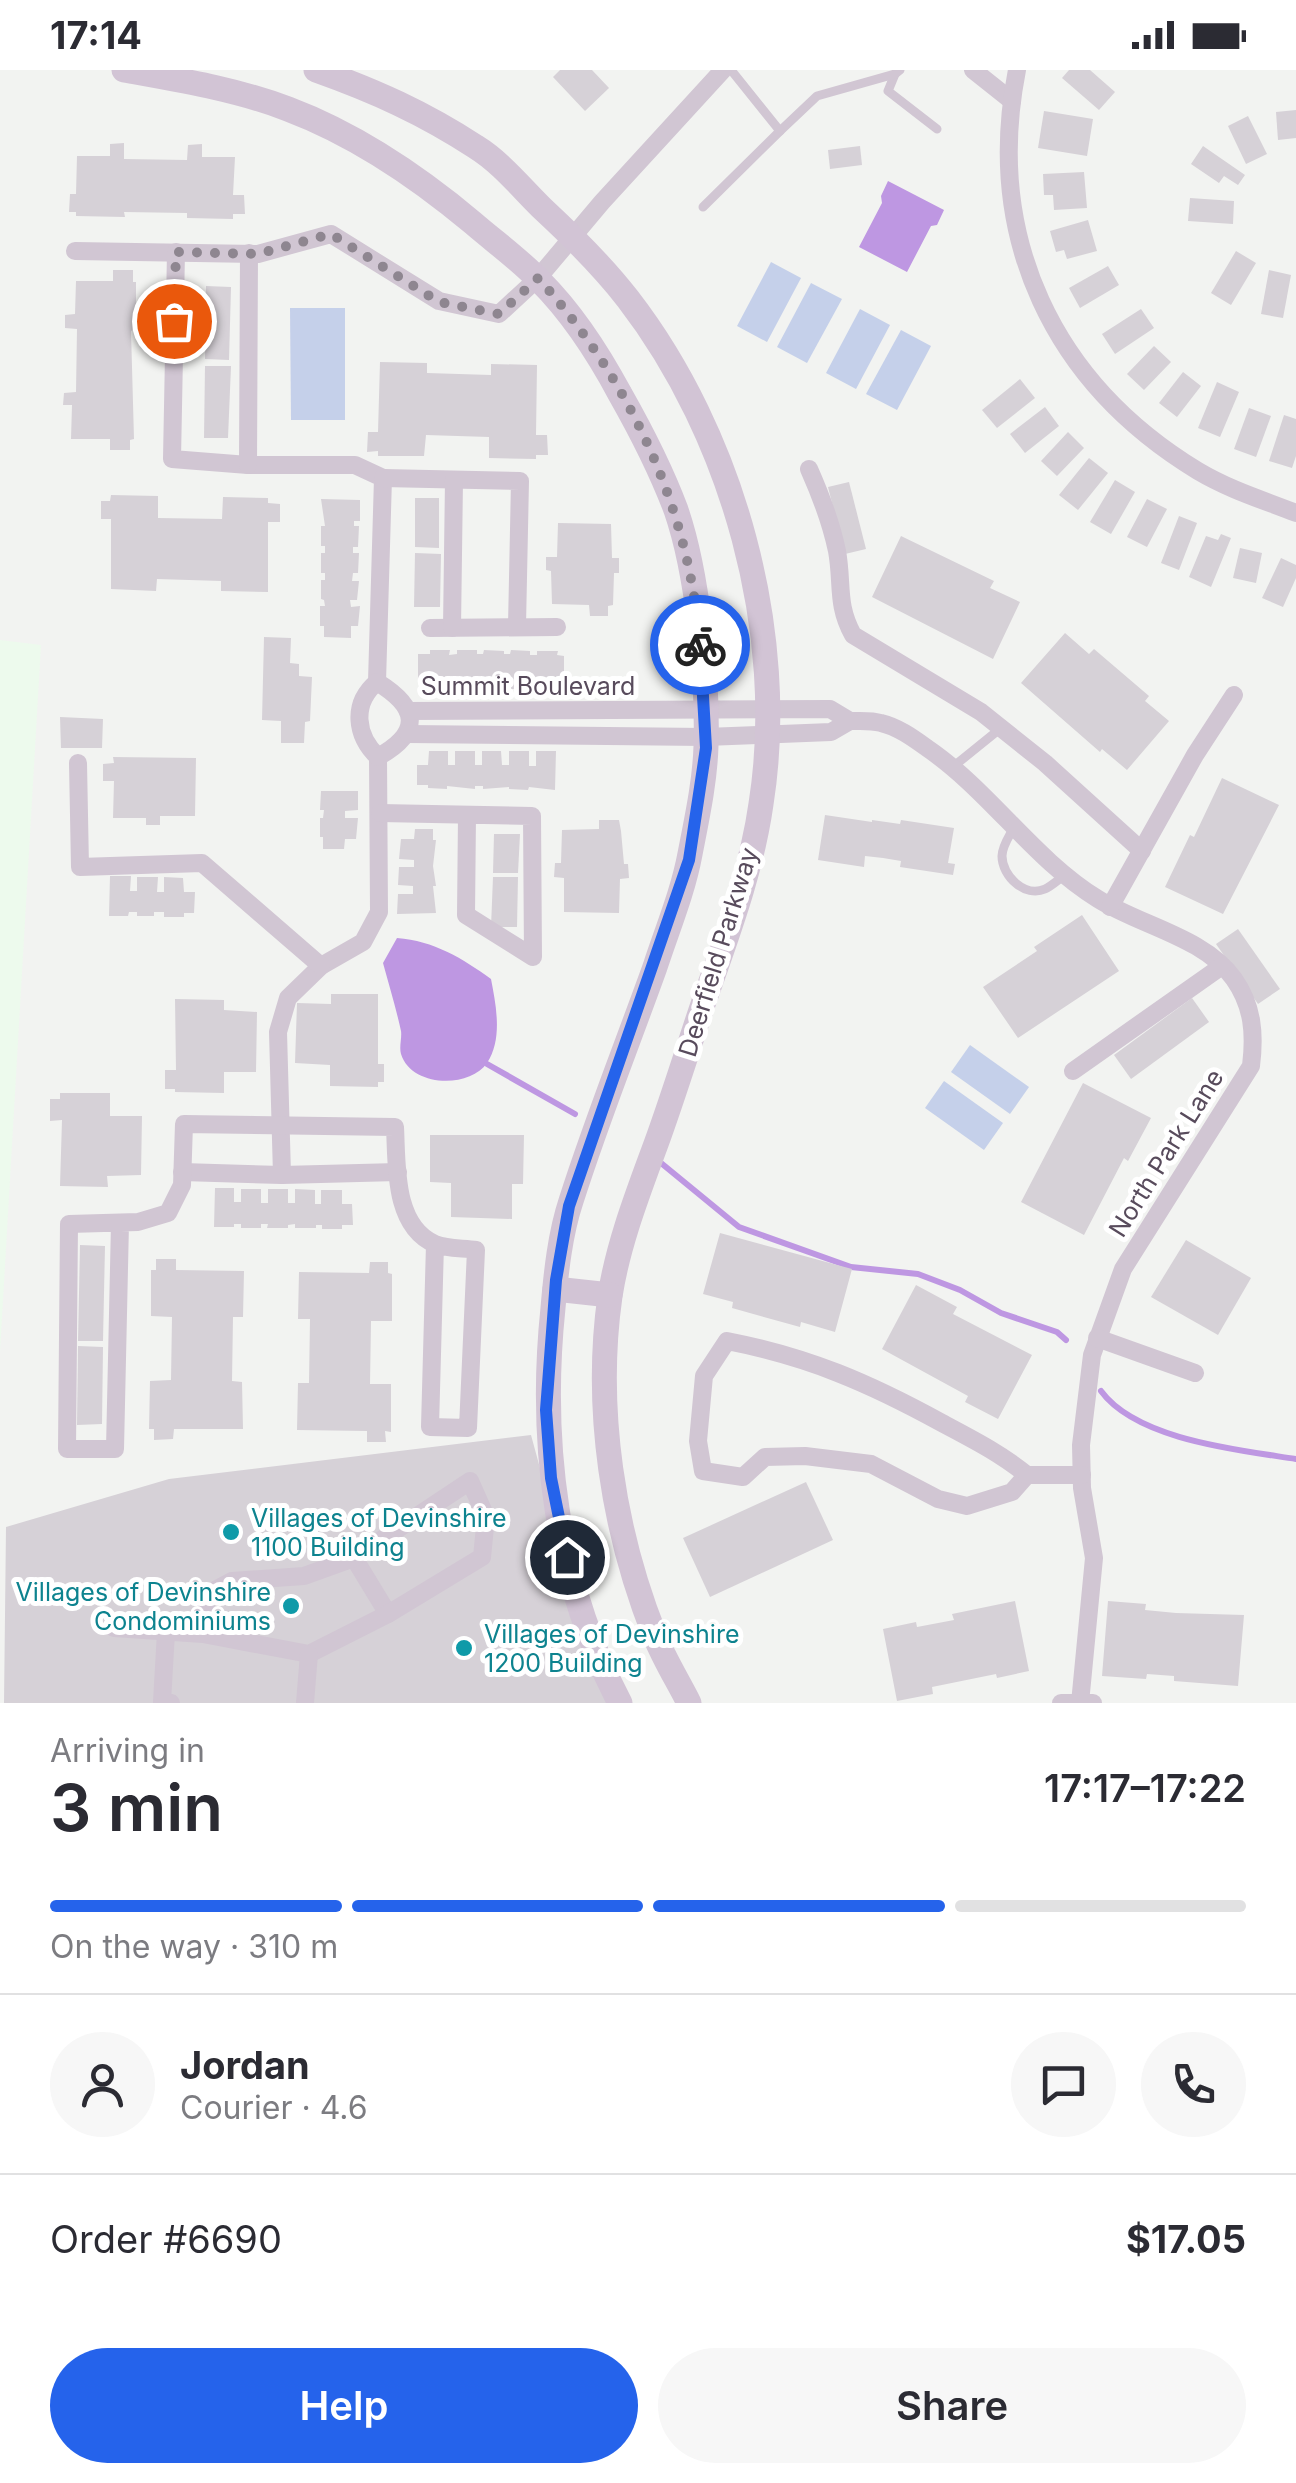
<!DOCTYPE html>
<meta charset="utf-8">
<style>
:root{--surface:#fff;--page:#f7f7f7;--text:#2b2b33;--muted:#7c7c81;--line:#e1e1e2;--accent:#2563eb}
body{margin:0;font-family:Inter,sans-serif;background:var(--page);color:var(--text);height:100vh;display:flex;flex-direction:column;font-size:38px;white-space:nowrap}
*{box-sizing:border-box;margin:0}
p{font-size:32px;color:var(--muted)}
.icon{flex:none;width:55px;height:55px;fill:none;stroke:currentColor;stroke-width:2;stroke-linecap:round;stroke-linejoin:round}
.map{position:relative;height:1633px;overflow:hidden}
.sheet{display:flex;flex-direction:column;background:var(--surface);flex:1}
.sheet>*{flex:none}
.pin{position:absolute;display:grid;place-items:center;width:85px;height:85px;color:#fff;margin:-42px;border:5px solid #fff;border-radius:50%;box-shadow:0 2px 10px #0007}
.courier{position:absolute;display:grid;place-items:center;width:100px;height:100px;margin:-50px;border:8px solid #2563eb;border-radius:50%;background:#fff;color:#222;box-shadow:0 2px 12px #0007}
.overview em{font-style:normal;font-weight:600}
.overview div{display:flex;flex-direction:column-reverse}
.overview{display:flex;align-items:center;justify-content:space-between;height:170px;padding:0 50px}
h1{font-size:65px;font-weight:600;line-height:75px}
.bar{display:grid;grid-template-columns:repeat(4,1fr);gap:15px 10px;align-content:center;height:120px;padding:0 50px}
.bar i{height:12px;border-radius:8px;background:var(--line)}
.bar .current{background:var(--accent)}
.bar p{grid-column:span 4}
.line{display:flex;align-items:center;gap:25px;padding:0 50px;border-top:2px solid var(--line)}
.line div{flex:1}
.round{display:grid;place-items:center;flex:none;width:105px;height:105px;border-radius:52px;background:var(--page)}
.cta{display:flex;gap:20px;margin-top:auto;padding:20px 50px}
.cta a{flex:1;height:115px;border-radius:60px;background:var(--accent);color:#fff;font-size:40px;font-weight:600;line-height:115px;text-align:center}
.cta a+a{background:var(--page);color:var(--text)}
.status{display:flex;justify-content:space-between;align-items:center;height:70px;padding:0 50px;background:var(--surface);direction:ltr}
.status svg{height:28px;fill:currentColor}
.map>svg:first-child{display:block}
.commercial{fill:#edfaed}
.green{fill:#c5d0ea}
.water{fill:#be97e2}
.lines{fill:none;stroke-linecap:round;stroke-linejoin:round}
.stream{stroke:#be97e2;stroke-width:6}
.building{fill:#d6d1d7}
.service{stroke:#d1c6d3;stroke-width:9}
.minor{stroke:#d1c6d3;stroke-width:18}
.secondary{stroke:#d2c4d5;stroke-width:25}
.done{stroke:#8e8690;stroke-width:10;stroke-dasharray:0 18}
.route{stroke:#2563eb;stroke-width:12}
.culture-dot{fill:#0f9aa8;stroke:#fff;stroke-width:4}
.labels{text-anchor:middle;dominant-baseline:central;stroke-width:10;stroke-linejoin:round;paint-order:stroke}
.street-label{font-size:25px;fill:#584b5c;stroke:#fff}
.culture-label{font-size:25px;fill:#0d838f;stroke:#fff;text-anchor:start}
</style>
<div class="status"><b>17:14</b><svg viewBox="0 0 49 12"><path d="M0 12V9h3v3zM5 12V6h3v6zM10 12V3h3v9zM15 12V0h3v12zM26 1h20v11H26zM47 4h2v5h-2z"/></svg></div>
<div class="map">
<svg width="1296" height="1633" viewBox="0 0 1296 1633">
<rect width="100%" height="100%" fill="#f2f3f1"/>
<polygon class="commercial" points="0,570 41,575 0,1282"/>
<g class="green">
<polygon points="771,192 801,208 767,272 737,256"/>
<polygon points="811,213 842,229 807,293 777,277"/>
<polygon points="290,238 345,238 345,350 291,350"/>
<polygon points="860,239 890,255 856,319 826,303"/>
<polygon points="901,260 931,276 897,340 866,324"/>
<polygon points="970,975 1029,1017 1010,1044 951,1002"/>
<polygon points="944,1011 1003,1053 984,1080 925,1038"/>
</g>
<g class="water">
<polygon points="888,111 944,140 937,155 931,156 907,202 859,177 882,133 881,126"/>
<path d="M397 868C434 871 462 888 491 909 496 935 503 969 487 993 469 1019 411 1017 401 984 399 977 402 968 401 961 396 938 389 915 383 893Z"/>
</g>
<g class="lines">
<g class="stream">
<polyline points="487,994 575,1044"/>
<polyline points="661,1093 739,1157 851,1197 918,1204 960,1220 1001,1243 1057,1262 1066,1270"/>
<path d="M1101 1321C1137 1370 1239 1380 1296 1389"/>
</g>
</g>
<g class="building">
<polygon points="560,0 592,0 609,18 585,41 553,7"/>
<polygon points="1069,0 1090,0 1115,22 1099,40 1062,8"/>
<polygon points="1296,40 1296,68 1278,70 1276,42"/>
<polygon points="1044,41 1093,49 1087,86 1038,78"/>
<polygon points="1248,46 1267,84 1246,94 1228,56"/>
<polygon points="124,73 124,89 187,90 188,75 202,74 202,87 235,87 233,125 244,125 245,144 233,144 233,149 187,148 187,143 124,142 125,147 76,146 76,142 69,142 70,124 76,124 77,86 110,86 110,74"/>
<polygon points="860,76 862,95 830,99 828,80"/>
<polygon points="1203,76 1245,105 1238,115 1224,106 1219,113 1191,94"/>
<polygon points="1084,102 1087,138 1054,140 1053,125 1044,125 1043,104"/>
<polygon points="1190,128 1234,131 1233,154 1188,151"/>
<polygon points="1088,150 1097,181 1067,189 1064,180 1056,182 1050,161"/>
<polygon points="1236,181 1256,193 1231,235 1211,223"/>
<polygon points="1108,196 1119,215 1080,238 1069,218"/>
<polygon points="113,200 133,200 133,212 136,212 136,258 131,261 134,369 130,370 130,380 110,380 110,369 71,369 72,335 63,335 64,323 76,322 77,259 65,258 65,245 75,244 76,211 113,211"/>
<polygon points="1269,200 1291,205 1283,248 1261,244"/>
<polygon points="206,216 231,217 229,290 205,289"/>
<polygon points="1141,239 1154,258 1115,284 1102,264"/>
<polygon points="1154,276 1171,292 1144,320 1127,304"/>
<polygon points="380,292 427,293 427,303 491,305 491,294 537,295 536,365 547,365 548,385 536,385 536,389 489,388 489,367 426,365 424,386 378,386 378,381 367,382 368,362 378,362"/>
<polygon points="205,296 231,296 228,368 204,368"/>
<polygon points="1183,302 1201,316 1177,347 1159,333"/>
<polygon points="1020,309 1035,328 997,358 982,340"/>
<polygon points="1217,312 1239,322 1220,367 1198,358"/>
<polygon points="1045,337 1059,356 1025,383 1010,364"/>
<polygon points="1249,338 1271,346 1256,387 1234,379"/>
<polygon points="1284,345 1296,349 1296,386 1292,398 1269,391"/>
<polygon points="1068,362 1084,378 1057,406 1041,391"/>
<polygon points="1089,388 1108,403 1078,440 1059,425"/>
<polygon points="1115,410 1135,422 1111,464 1090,452"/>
<polygon points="849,412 866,479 845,484 828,417"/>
<polygon points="111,425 158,426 158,448 222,449 223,427 268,428 268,433 280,434 280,452 268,452 268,522 221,521 221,511 157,509 156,521 111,519 111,449 101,449 101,431 110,431"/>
<polygon points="415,428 439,428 439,478 415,477"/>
<polygon points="321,429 360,430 360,451 354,451 354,456 359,456 358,477 353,477 353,483 359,483 358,503 353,503 352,511 359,511 357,530 350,530 351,537 360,536 358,556 351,556 351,568 324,567 324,556 320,556 320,536 325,536 324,530 321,529 321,510 325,510 325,503 321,503 321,483 325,483 325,476 321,476 321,456 325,456"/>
<polygon points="1147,429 1167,439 1147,477 1127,467"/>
<polygon points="1179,446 1197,453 1179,500 1161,493"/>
<polygon points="558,453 611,454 612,488 619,488 619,503 614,503 613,535 608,536 608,546 590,546 589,535 552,534 551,501 546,500 546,487 557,487"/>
<polygon points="1221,464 1231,468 1211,517 1189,507 1206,466 1218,470"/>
<polygon points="901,466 994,511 990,518 1020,532 993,589 872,527"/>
<polygon points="1240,478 1262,483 1256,513 1233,508"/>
<polygon points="415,483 441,484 440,537 414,537"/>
<polygon points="1281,488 1296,495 1296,508 1283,537 1262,528"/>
<polygon points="1065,563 1089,584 1094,579 1149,626 1145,631 1169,651 1127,700 1102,679 1100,682 1021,613"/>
<polygon points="264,567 291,568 290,593 299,594 299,606 312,607 310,651 305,652 304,673 281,673 281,651 262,650"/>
<polygon points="430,580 450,580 449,585 457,584 457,580 477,580 477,584 483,584 484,580 504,581 504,584 510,584 511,580 530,581 530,585 537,585 537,581 558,581 557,585 564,586 564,612 557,612 557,619 537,619 537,613 531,613 531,619 510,619 510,613 505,613 505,619 484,619 483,612 478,611 477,619 457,618 456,612 450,611 450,618 429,617 429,609 418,609 418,584 430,584"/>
<polygon points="60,647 103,649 102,678 61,678"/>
<polygon points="429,681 448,681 448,695 455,695 455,681 475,681 475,695 482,695 482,681 501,681 502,695 509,695 509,681 529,681 529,696 536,696 536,681 556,681 555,720 529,717 528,720 509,719 509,717 483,719 483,716 475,716 475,719 447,716 447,719 428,718 428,715 417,715 417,695 428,695"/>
<polygon points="113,687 196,688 195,746 160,746 160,755 146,755 146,748 113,748 114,711 103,711 103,694 114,693"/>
<polygon points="1222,708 1279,735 1223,844 1165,817 1190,765 1194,767"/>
<polygon points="321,721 358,721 358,740 345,741 345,748 358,748 356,769 345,769 344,779 323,779 323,767 320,767 320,748 323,748 324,740 320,740"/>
<polygon points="825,745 872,752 872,750 900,754 901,750 954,758 948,793 955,794 953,805 900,797 901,791 883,788 865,786 864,797 818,790"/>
<polygon points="599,750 619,750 621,761 624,794 628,794 629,808 620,809 619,843 564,842 564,808 554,807 555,793 561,793 562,760 599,759"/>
<polygon points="415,759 433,759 433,770 436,770 433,796 436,816 433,816 436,843 397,844 398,824 413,824 413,816 398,815 399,797 414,797 414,790 399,789 401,769 414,769"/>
<polygon points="494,764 520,764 518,803 493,803"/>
<polygon points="110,806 131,806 130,821 137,821 137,807 158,807 157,822 164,822 164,807 183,808 184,822 195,822 194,843 184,843 184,847 164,847 164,842 154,842 154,846 137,846 137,842 129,842 128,846 109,846"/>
<polygon points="493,807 518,807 517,857 491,857"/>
<polygon points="1082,845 1119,901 1018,968 983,917 1037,881 1034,877"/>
<polygon points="1238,859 1280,919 1258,934 1216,874"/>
<polygon points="331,924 378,924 378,994 384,994 384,1012 378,1012 378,1017 330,1016 330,995 295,993 297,933 331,934"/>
<polygon points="1192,928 1209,952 1131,1009 1114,985"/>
<polygon points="175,929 224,930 224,940 257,942 256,1002 224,1002 224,1023 175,1022 175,1019 165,1019 165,1000 176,1000"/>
<polygon points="1083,1013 1151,1048 1128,1091 1124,1088 1084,1165 1021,1132"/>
<polygon points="60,1023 110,1023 110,1046 142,1046 141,1105 107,1106 108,1117 60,1116 62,1050 50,1051 50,1029 60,1029"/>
<polygon points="430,1065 524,1065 523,1114 512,1114 512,1149 451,1147 451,1113 430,1112"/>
<polygon points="215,1118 234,1118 234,1132 241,1132 241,1119 261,1119 261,1133 268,1133 268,1119 288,1119 288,1133 295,1133 295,1119 315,1120 315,1134 321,1134 321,1120 342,1120 342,1134 352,1134 353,1155 342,1155 342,1159 322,1159 322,1155 316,1155 316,1158 295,1158 295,1154 288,1155 288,1158 267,1158 268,1154 261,1154 261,1158 241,1158 241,1154 234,1154 234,1157 214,1157"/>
<polygon points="720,1163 852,1199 835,1262 801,1252 800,1257 732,1238 733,1232 703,1224"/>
<polygon points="1186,1170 1251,1208 1218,1265 1151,1227"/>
<polygon points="80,1175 105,1176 103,1271 78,1271"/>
<polygon points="156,1189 176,1189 176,1200 244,1201 243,1247 233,1247 232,1311 242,1312 243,1359 174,1359 173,1369 154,1370 154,1359 149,1359 150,1311 171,1310 172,1247 151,1246 151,1200 156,1200"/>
<polygon points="370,1192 388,1192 388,1203 392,1204 392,1251 371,1251 370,1314 391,1314 391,1362 385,1361 386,1372 367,1372 367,1361 297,1360 298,1313 309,1313 310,1249 298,1249 299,1202 369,1203"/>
<polygon points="916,1215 957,1237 953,1244 1032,1285 998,1349 965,1332 968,1326 882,1279"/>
<polygon points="78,1276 103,1277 102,1354 77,1355"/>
<polygon points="531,1365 599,1615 611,1633 4,1633 6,1457 169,1409"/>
<polygon points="806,1412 833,1470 710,1527 683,1468"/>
<polygon points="1015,1531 1029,1601 997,1608 996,1604 932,1617 933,1624 897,1631 883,1559 916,1552 917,1557 954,1550 952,1544"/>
<polygon points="1108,1531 1146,1534 1145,1540 1176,1543 1244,1545 1238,1616 1174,1611 1174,1606 1147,1604 1146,1609 1102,1606"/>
</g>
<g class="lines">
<g class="service">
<polyline points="895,4 888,21 937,59"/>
<polyline points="780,61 817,26 895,4 900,0"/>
<polyline points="703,137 780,61 731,0"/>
<polyline points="954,696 1001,658"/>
<path d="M1014 757C1010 765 1002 776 1002 786 1002 806 1025 828 1045 819 1052 816 1059 809 1065 805"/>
</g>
<g class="minor">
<polyline points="973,0 1012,31"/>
<path d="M1017 0C984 168 1053 313 1198 401 1230 420 1263 430 1296 443"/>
<polyline points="75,181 258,184 331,164 439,231 499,244 538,208 602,132 723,0"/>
<path d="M176 182 172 389 248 395H355L383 408 377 612C351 634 356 666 378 687L379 842 363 872 321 896 288 928 278 962 282 1105"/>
<polyline points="248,395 249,183"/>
<path d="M809 399C821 426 831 452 837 481 843 514 836 534 853 565L981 642 1045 693 1142 781"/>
<polyline points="383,408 520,411 517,556"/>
<polyline points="430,558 557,557"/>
<polyline points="452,558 454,410"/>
<path d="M377 612C418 637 423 662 378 687"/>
<path d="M850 651C860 651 871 650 881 653 898 657 913 668 927 678 990 721 1033 789 1098 829 1141 856 1204 867 1234 909 1253 936 1255 964 1251 996L1123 1199 1092 1285 1081 1375 1082 1418 1094 1488 1080 1633"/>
<polyline points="408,664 706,667 831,662 850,651 830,639 408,641"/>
<polyline points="78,693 80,797 202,793 321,896"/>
<polyline points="380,743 532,746 533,887 466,845 467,745"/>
<polyline points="1110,837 1195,685 1234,625"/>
<polyline points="1073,1001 1222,896"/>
<polyline points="182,1102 282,1105 398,1102"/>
<path d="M120 1153 115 1379H67L69 1154 138 1152 168 1143 182 1115 184 1054 395 1057C397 1094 393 1156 435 1174 447 1179 464 1178 476 1180L468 1358 430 1357 435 1174"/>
<polyline points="1097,1268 1195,1303"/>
<path d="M727 1271C809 1287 869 1313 942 1353 972 1369 1000 1383 1027 1405L1012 1422 967 1436 938 1429 871 1394 805 1386 765 1387 743 1407 703 1401 698 1371 704 1306Z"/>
<polyline points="1027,1405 1082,1405"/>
<polyline points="354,1488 388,1544"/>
<polyline points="114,1558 203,1564 309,1584 388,1544 482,1487 486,1447 470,1411 354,1488 304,1506 232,1511 206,1525 203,1564"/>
<polyline points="166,1562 162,1632 171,1633"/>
<polyline points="305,1633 309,1584"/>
<polyline points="1061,1633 1093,1633"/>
</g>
<g class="secondary">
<path d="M124 0C179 10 236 19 288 39 357 65 417 106 473 153 495 172 520 190 540 211 573 244 598 283 620 324 641 361 661 400 676 440 698 504 708 608 706 676 705 711 697 748 690 784 683 822 667 860 655 897 627 975 596 1052 571 1131 560 1164 556 1203 553 1238 539 1372 556 1512 620 1633"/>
<path d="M316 0C375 21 424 43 476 77 502 93 523 120 545 141 574 168 604 198 628 229 733 365 788 563 761 734 751 805 724 873 701 940 686 985 672 1030 656 1074 638 1123 618 1174 610 1226 594 1339 613 1461 655 1566 664 1589 678 1611 689 1633"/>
<polyline points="555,1219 610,1225"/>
</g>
</g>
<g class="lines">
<path class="done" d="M174 251 176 182 258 184 331 164 439 232 499 244 538 208C630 310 689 437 700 575"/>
<polyline class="route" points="567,1487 551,1408 546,1340 556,1210 569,1136 689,790 706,678 700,575"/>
</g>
<g class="culture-dot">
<circle cx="231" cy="1462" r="10"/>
<circle cx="291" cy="1536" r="10"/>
<circle cx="464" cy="1578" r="10"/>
</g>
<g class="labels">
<g class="street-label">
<text x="528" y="616">Summit Boulevard</text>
<text transform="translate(718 882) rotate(-73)">Deerfield Parkway</text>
<text transform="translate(1166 1083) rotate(-58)">North Park Lane</text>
</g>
<g class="culture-label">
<text x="251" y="1448">Villages of Devinshire<tspan x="251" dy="29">1100 Building</tspan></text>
<text x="271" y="1522" text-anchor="end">Villages of Devinshire<tspan x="271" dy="29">Condominiums</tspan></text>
<text x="484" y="1564">Villages of Devinshire<tspan x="484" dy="29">1200 Building</tspan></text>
</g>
</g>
</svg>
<div class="pin" style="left:174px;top:251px;background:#ea580c"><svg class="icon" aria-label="bag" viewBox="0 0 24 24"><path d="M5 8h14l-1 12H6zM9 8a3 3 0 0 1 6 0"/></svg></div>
<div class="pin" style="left:567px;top:1487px;background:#1f2937"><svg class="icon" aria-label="home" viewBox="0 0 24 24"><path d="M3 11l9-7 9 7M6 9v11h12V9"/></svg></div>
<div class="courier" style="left:700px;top:575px"><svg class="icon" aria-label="bike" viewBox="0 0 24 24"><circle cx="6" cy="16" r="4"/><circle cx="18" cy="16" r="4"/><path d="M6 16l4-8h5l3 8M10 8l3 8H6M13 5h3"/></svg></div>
</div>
<section class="sheet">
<div class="overview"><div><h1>3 min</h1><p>Arriving in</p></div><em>17:17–17:22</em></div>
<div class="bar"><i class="current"></i><i class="current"></i><i class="current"></i><i></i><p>On the way · 310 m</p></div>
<div class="line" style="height:180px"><a class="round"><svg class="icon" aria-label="person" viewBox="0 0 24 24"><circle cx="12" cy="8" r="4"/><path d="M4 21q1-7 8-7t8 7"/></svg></a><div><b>Jordan</b><p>Courier · 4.6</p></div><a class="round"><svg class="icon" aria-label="chat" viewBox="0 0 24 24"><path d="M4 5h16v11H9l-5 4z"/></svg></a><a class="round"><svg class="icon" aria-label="phone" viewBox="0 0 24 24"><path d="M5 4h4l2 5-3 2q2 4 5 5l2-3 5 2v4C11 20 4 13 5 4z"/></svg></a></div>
<div class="line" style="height:130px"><div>Order #6690</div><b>$17.05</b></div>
<div class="cta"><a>Help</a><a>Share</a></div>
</section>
